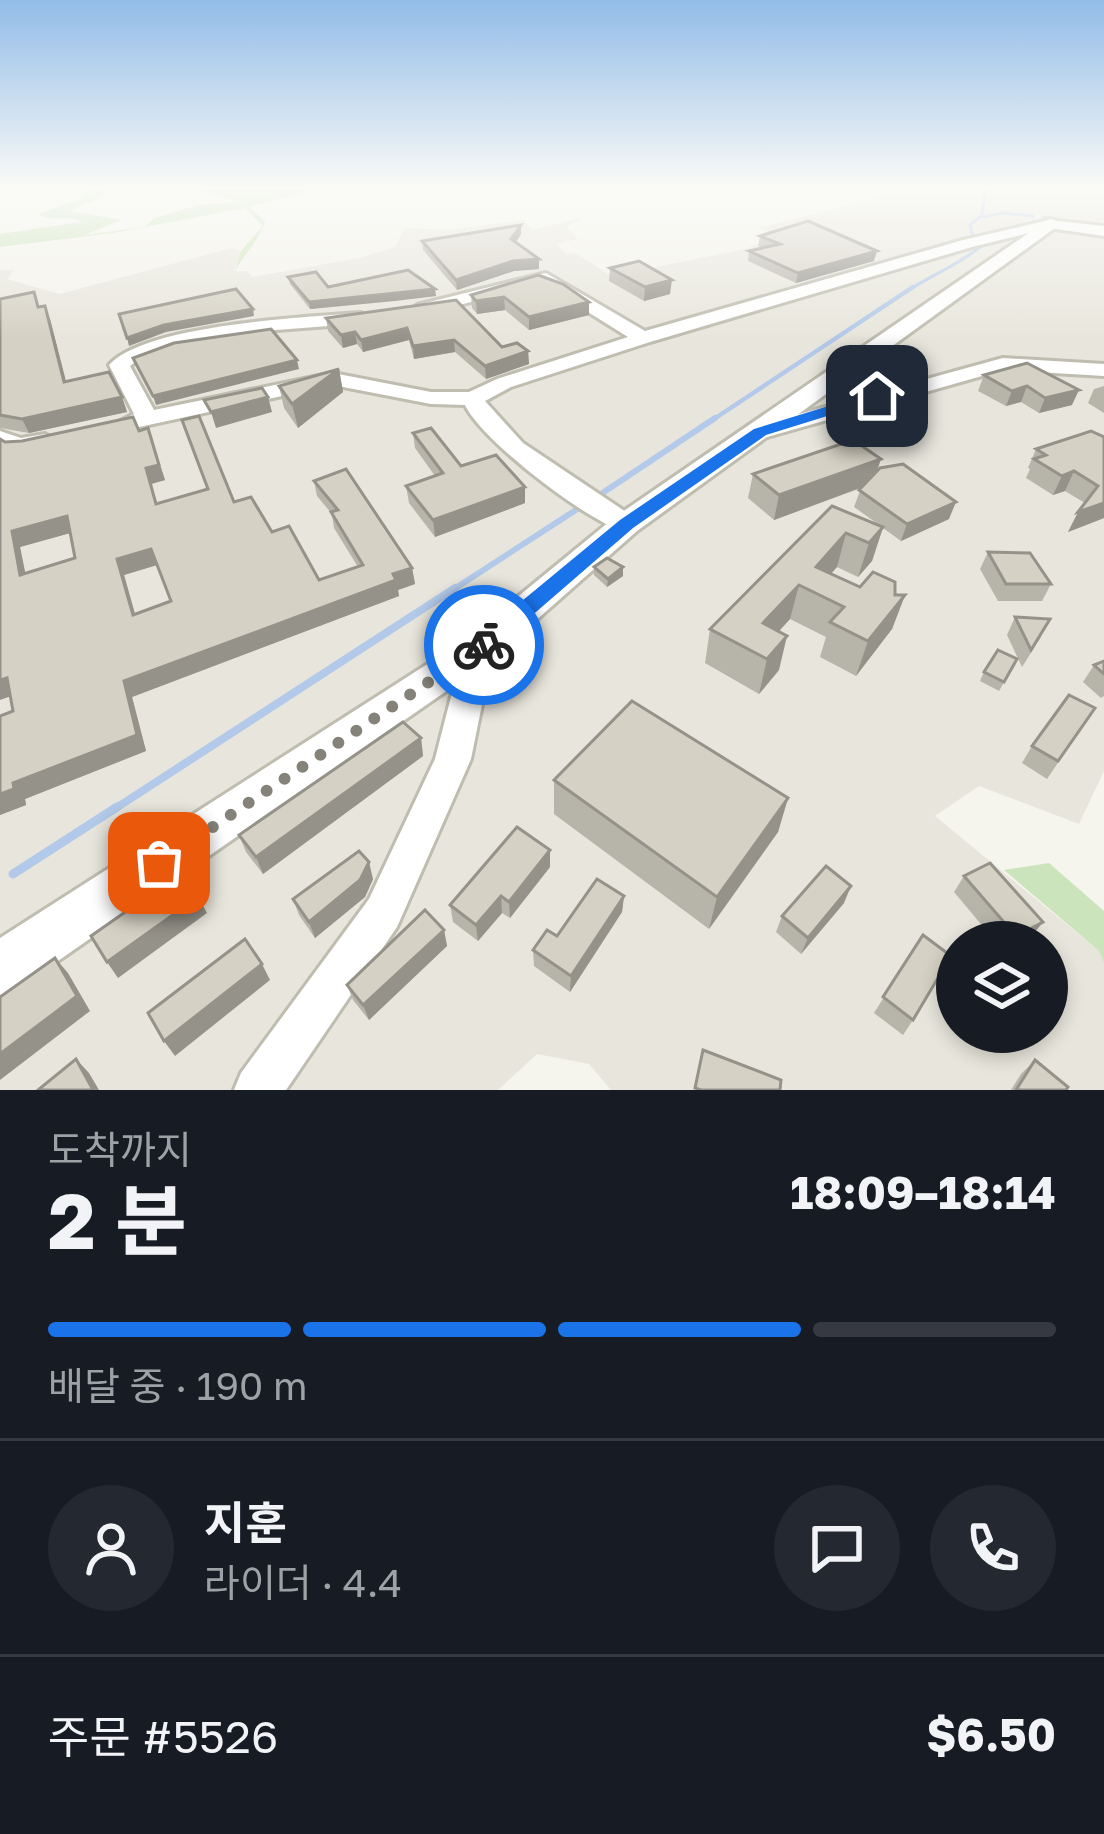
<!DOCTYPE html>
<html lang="ko">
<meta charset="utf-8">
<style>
:root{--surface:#171b24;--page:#242831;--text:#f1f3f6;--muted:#9ea1a6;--line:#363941;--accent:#1a73e8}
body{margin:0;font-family:"Golos Text","Noto Sans KR",sans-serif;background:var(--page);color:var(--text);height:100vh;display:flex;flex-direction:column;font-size:45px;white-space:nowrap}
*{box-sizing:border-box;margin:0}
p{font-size:39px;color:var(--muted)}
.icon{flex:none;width:66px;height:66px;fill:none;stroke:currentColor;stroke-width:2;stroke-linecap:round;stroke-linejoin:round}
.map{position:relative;height:1090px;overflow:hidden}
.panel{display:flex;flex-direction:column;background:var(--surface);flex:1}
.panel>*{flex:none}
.controls{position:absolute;left:936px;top:921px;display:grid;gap:24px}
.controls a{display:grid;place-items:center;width:132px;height:132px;border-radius:50%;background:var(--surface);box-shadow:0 6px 18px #0003;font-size:60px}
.pin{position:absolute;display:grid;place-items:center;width:102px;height:102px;color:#fff;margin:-51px;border-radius:24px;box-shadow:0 6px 18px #0006}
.courier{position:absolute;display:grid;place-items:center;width:120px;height:120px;margin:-60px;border:9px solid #1a73e8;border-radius:50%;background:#fff;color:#222;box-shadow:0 3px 15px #0007}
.headline em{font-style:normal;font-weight:700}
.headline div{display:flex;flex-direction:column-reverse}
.headline{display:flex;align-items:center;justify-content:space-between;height:204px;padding:0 48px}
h1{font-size:78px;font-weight:700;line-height:90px}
.bar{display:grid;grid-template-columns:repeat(4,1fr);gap:18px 12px;align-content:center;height:144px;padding:0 48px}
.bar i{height:15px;border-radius:9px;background:var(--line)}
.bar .active{background:var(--accent)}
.bar p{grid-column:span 4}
.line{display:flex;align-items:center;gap:30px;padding:0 48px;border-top:3px solid var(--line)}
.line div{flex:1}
.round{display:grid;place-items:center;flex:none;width:126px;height:126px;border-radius:63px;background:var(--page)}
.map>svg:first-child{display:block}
.residential{fill:#e8e6dc;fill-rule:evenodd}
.green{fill:#cbe4bb}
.sand{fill:#f3f1cf}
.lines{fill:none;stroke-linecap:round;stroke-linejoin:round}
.stream-far4{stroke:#b2c9e9;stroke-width:3}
.stream-far3{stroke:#b2c9e9;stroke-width:4.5}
.stream-far2{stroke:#b2c9e9;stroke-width:6}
.stream-far1{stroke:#b2c9e9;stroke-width:8}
.stream{stroke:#b2c9e9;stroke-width:9}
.minor-casing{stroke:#bfbdb0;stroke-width:6}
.tertiary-casing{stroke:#bfbdb0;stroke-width:6}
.minor{fill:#fff;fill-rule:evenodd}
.tertiary{fill:#fff;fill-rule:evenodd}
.wall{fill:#b7b4a9;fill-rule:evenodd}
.shaded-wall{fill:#959289}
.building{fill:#d5d1c4;stroke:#959289;stroke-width:3;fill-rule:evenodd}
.route{fill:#1a73e8}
.done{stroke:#858379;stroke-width:12;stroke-dasharray:0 21.6}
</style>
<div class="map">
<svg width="1104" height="1090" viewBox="0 0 1104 1090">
<rect width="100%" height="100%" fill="#f5f4ed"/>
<path class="residential" d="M907 186H1104V771L1079 824 979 786 935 816 1099 951 1104 963V1090H611L589 1064 537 1054 498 1090H0V270H14L7 279 60 294 231 248 241 251 234 271H247L252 277 359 258 395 247 405 228 451 230 523 220 533 230 583 217 567 227 578 239 556 244 566 254 576 253 611 276 745 249 778 237 758 228 914 189ZM957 942H1047V1032H957Z"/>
<g class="green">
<path d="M211 186H329L249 207 265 221C263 234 243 256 235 271L241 251 263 226 245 208 113 233 0 247V234L82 222C71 213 51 224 39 214L85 196 78 193 102 189 106 195 69 211 121 220 84 235 144 227 155 218 199 205 242 202 200 191Z"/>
<polygon points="1049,863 1104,911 1104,963 1099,951 1004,870"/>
</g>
<polygon class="sand" points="580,506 14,875 13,872"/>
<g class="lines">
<g class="stream-far4">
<polyline points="984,217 1003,213 1033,216"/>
<polyline points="1043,217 1083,224"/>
<polyline points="973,238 970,225 982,215 986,186"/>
<path d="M909 290C933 274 959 265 981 246"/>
</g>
<polyline class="stream-far3" points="711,421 913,287"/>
<g class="stream-far2">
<polyline points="598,496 715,418"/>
<polyline points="451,591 582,506"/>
</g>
<polyline class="stream-far1" points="113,810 455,588"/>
<polyline class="stream" points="13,874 117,807"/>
<g class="minor-casing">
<g id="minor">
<path d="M1049 220 1104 226V236L1049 228 972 247 650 342 511 387 485 401 523 443 635 518 639 524 626 532C589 523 481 440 465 405L431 404 333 385 130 429 119 422 134 414 109 365C145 325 304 317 361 313L370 319 368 323 263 331 142 357 130 366 154 410 333 373 431 392H469L497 379 628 337 543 284 423 314 414 309 417 305 546 273 645 331 963 240Z"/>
<polygon points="1003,358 1104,364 1104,376 1003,370 760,439 749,432 752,427"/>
<polygon points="0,431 21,438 45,434 57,441 53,446 15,453 0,445"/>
<polygon points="478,639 489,642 493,650 471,759 397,927 286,1090 234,1090 241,1073 369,899 435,759 463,650 467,642"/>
</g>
</g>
<g class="tertiary-casing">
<polygon id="tertiary" points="1049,219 1055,220 1055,228 637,531 491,660 19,988 0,995 0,938 465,640 615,517"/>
</g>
<use href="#minor" class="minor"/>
<use href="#tertiary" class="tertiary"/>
</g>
<g class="wall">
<polygon points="521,234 516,242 539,269 514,271 457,290 423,250 422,241"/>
<polygon points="760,236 874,261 796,283 748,261 749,251 763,248 758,246"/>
<polygon points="610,268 670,294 644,301 609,281"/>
<polygon points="538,275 589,315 529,330 505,310 477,314 472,308 471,295"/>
<polygon points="288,277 328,287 436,296 310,309 290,284"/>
<polygon points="0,299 40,307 50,319 66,382 122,397 127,412 29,433 0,428"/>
<polygon points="326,318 528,351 529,364 486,379 455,352 414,359 409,340 363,352 357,344 343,348 328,331"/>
<polygon points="1027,363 1072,405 1039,413 1021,402 1006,406 978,391 984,375"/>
<polygon points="339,369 343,392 298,428 284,408 279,386"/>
<polygon points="1104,386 1104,413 1088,403 1094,389"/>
<path d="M148 428 165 480 151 484 157 503 234 502 272 532 319 580 358 567 334 528 332 514 317 496 314 481 412 568 415 584 398 590 399 596 132 697 146 751 25 799 26 805 0 815 13 711 10 697 5 442ZM70 533 75 558 25 573 20 547ZM157 565 171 601 135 614 124 575Z"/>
<polygon points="413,433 461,466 525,487 525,503 435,537 409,503 406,486 435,476 415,448"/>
<polygon points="1104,437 1104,518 1068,532 1085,503 1065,491 1053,495 1026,478 1030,469 1028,468 1036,449"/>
<polygon points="877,471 949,519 901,541 883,528 872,561 858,577 837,567 831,574 860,587 905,595 892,629 856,676 820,657 826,637 790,619 779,631 779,670 759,694 705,663 710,629 832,506 882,527 854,507 861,488 774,520 748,498 753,474"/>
<polygon points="988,552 1051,584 1042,601 998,601 980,569"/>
<polygon points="594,567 623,567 623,576 607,587 594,575"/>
<polygon points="1015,617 1041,637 1022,667 1007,635"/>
<polygon points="1017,659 999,691 980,681 984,672"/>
<polygon points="1104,661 1104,696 1101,698 1083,682 1094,665"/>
<polygon points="1095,708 1047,779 1022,763 1032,746"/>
<polygon points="421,738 423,756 263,874 246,852 239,835"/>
<polygon points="554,780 788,798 778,832 709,929 554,814"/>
<polygon points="550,867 510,918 502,913 478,941 453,922 450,905"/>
<polygon points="964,876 1043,922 1030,938 1023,942 996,942 954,892"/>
<polygon points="373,879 365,897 315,938 299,915 293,899"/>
<polygon points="624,896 622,912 570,992 534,966 533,950"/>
<polygon points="844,903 801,954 776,932 782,916"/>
<polygon points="444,930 447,946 369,1020 353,1000 347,985"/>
<polygon points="923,935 913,1020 903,1035 874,1013"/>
<polygon points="1035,1060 1066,1090 1011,1090 1021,1074"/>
</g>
<g class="shaded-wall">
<polygon points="521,225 521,234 512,248 511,239"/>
<polygon points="877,251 874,261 796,283 798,273"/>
<polygon points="539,259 539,269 514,271 457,290 456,280 513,261"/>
<polygon points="672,280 670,294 644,301 645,287"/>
<polygon points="435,289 436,296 395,301 310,309 309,302"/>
<polygon points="504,297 505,310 477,314 476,301"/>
<polygon points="589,302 589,315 529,330 529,317"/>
<polygon points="45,306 50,319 70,397 64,382"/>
<polygon points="253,309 254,316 166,332 129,346 127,338 164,325"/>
<polygon points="407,328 409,340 363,352 361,340"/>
<polygon points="355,332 357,344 343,348 341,335"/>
<polygon points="454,340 455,352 414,359 413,346"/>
<polygon points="528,351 529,364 486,379 485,366"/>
<polygon points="297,360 299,369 156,405 153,396"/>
<polygon points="339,369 343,392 298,428 292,404"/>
<polygon points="1027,386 1021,402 1006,406 1012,391"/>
<polygon points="1079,390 1072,405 1039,413 1045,398"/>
<polygon points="122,397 127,412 29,433 22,419"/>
<polygon points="268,397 272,412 216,428 211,412"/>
<polygon points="148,428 165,480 151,484 162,519 146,468"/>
<polygon points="881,459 873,483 774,520 779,495"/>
<polygon points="1074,471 1065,491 1053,495 1062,476"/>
<polygon points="525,487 525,503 435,537 433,520"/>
<polygon points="956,502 949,519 901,541 907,524"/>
<polygon points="1104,503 1104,518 1068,532 1078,512"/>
<polygon points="67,516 74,532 20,547 29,591 20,575 12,531"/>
<polygon points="883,527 872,561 858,577 869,543"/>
<polygon points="846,533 837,567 814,592 816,567"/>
<polygon points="151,549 157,565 124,575 140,632 133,615 117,559"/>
<polygon points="623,567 623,576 607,587 608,579"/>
<polygon points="412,568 415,584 398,590 399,596 132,697 146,751 25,799 26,805 0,815 0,794 124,681"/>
<polygon points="799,585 790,619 758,654 763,623"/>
<polygon points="905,595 892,629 856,676 868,641"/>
<polygon points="787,636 779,670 759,694 767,659"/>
<polygon points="7,678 17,694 0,700 0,680"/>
<polygon points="421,738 423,756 263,874 256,857"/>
<polygon points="788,798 778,832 709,929 717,897"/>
<polygon points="550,850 550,867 510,918 509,902"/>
<polygon points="369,862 373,879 365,897 315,938 309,922"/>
<polygon points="851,886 844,903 801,954 808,938"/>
<polygon points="501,896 502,913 478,941 476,925"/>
<polygon points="624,896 622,912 570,992 571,976"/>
<polygon points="198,897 207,913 118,978 107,962"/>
<polygon points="1043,922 1030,938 1023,942 1012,942 1016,936"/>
<polygon points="444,930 447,946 369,1020 363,1005"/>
<polygon points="55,958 68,973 90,1011 0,1080 0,1054"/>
<polygon points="262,964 270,980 175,1056 164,1041"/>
<polygon points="76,1059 89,1073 99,1090 93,1090"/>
</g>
<g class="building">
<polygon points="808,221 877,251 798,273 749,251 780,244 760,236"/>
<polygon points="521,225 511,239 539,259 513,261 456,280 422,241"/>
<polygon points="639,261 672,280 645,287 610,268"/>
<polygon points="408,270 435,289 309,302 288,277 316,272 328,287"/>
<polygon points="538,275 563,284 589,302 529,317 504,297 476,301 471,295"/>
<polygon points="236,289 253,309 164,325 127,338 119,314"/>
<polygon points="34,292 38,307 45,306 64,382 109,372 122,397 22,419 0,415 0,299"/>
<polygon points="456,300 502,347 517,343 528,351 485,366 454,340 413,346 407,328 361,340 355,332 341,335 326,318"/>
<polygon points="271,329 297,360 153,396 133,358 174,343"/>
<polygon points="1027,363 1079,390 1045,398 1027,386 1012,391 984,375"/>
<polygon points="339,369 292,404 279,386"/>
<polygon points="262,388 268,397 211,412 204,400"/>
<path d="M199 416 234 502 251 497 272 532 289 526 319 580 363 565 331 512 338 510 314 481 346 469 412 568 393 574 396 580 124 681 137 735 13 783 14 789 0 794V716L13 711 7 678 0 680V439L5 442 22 441 133 417 139 431 148 428 159 465 146 468 156 504 208 489 182 420ZM67 516 75 558 20 575 12 531ZM151 549 171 601 133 615 117 559Z"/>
<polygon points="431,428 461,466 496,455 525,487 433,520 406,486 443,473 413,433"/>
<polygon points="1091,431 1104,437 1104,503 1078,512 1098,486 1074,471 1062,476 1034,459 1046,455 1036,449"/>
<polygon points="853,440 881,459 779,495 753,474"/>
<polygon points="903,464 956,502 907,524 859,490 880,468"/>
<polygon points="832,506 883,527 869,543 846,533 816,567 860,587 873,572 895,582 895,595 905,595 868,641 830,622 844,607 799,585 763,623 787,636 767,659 710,629"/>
<polygon points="988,552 1030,553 1051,584 1006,584"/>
<polygon points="607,558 623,567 608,579 594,567"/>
<polygon points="1015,617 1050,619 1031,650"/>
<polygon points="998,650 1017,659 1004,682 984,672"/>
<polygon points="1104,661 1104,674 1094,665"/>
<polygon points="1069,695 1095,708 1058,761 1032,746"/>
<polygon points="632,701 788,798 717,897 554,780"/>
<polygon points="403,722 421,738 256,857 239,835"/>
<polygon points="517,827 550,850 509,902 501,896 476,925 450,905"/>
<polygon points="359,851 369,862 360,880 309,922 293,899"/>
<polygon points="990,863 1043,922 1016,936 964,876"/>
<polygon points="826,866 851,886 808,938 782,916"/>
<polygon points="181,873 198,897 107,962 91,936"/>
<polygon points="597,879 624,896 571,976 533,950 547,930 557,936"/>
<polygon points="425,910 444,930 363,1005 347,985"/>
<polygon points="923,935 951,956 913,1020 883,997"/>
<polygon points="245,939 262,964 164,1041 148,1013"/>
<polygon points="55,958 77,996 0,1054 0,997"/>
<polygon points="703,1050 781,1080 780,1090 701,1090 695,1088"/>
<polygon points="76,1059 93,1090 38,1090"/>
<polygon points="1035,1060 1068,1087 1066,1090 1016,1090"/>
</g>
<linearGradient id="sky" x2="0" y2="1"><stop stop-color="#92bce8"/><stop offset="0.55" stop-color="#fafaf7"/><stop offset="1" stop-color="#fafaf7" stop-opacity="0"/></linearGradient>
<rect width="1104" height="339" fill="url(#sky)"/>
<polygon class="route" points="877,391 885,396 882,399 766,435 633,528 492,650 476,650 476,639 620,520 754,429"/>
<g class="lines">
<polyline class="done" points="159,863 484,645"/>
</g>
</svg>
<div class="controls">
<a><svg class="icon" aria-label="layers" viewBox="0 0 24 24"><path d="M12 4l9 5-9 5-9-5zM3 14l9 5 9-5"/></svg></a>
</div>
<div class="pin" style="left:159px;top:863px;background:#ea580c"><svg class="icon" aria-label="bag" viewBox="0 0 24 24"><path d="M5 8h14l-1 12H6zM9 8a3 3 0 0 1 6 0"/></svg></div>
<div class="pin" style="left:877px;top:396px;background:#1f2937"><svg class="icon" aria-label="home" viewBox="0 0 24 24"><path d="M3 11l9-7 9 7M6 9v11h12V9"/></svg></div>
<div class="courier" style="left:484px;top:645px"><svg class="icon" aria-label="bike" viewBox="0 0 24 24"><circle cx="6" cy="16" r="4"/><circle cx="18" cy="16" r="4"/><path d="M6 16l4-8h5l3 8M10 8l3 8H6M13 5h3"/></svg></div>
</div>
<section class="panel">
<div class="headline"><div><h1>2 분</h1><p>도착까지</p></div><em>18:09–18:14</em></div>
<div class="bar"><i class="active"></i><i class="active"></i><i class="active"></i><i></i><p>배달 중 · 190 m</p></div>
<div class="line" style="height:216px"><a class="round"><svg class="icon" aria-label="person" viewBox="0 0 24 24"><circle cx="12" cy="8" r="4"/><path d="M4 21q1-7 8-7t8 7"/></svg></a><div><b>지훈</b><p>라이더 · 4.4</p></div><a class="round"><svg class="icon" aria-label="chat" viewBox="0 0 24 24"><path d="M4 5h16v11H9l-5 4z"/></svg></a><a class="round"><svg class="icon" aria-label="phone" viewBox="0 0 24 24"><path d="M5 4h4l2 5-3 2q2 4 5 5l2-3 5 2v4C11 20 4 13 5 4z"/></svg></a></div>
<div class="line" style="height:156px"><div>주문 #5526</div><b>$6.50</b></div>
</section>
